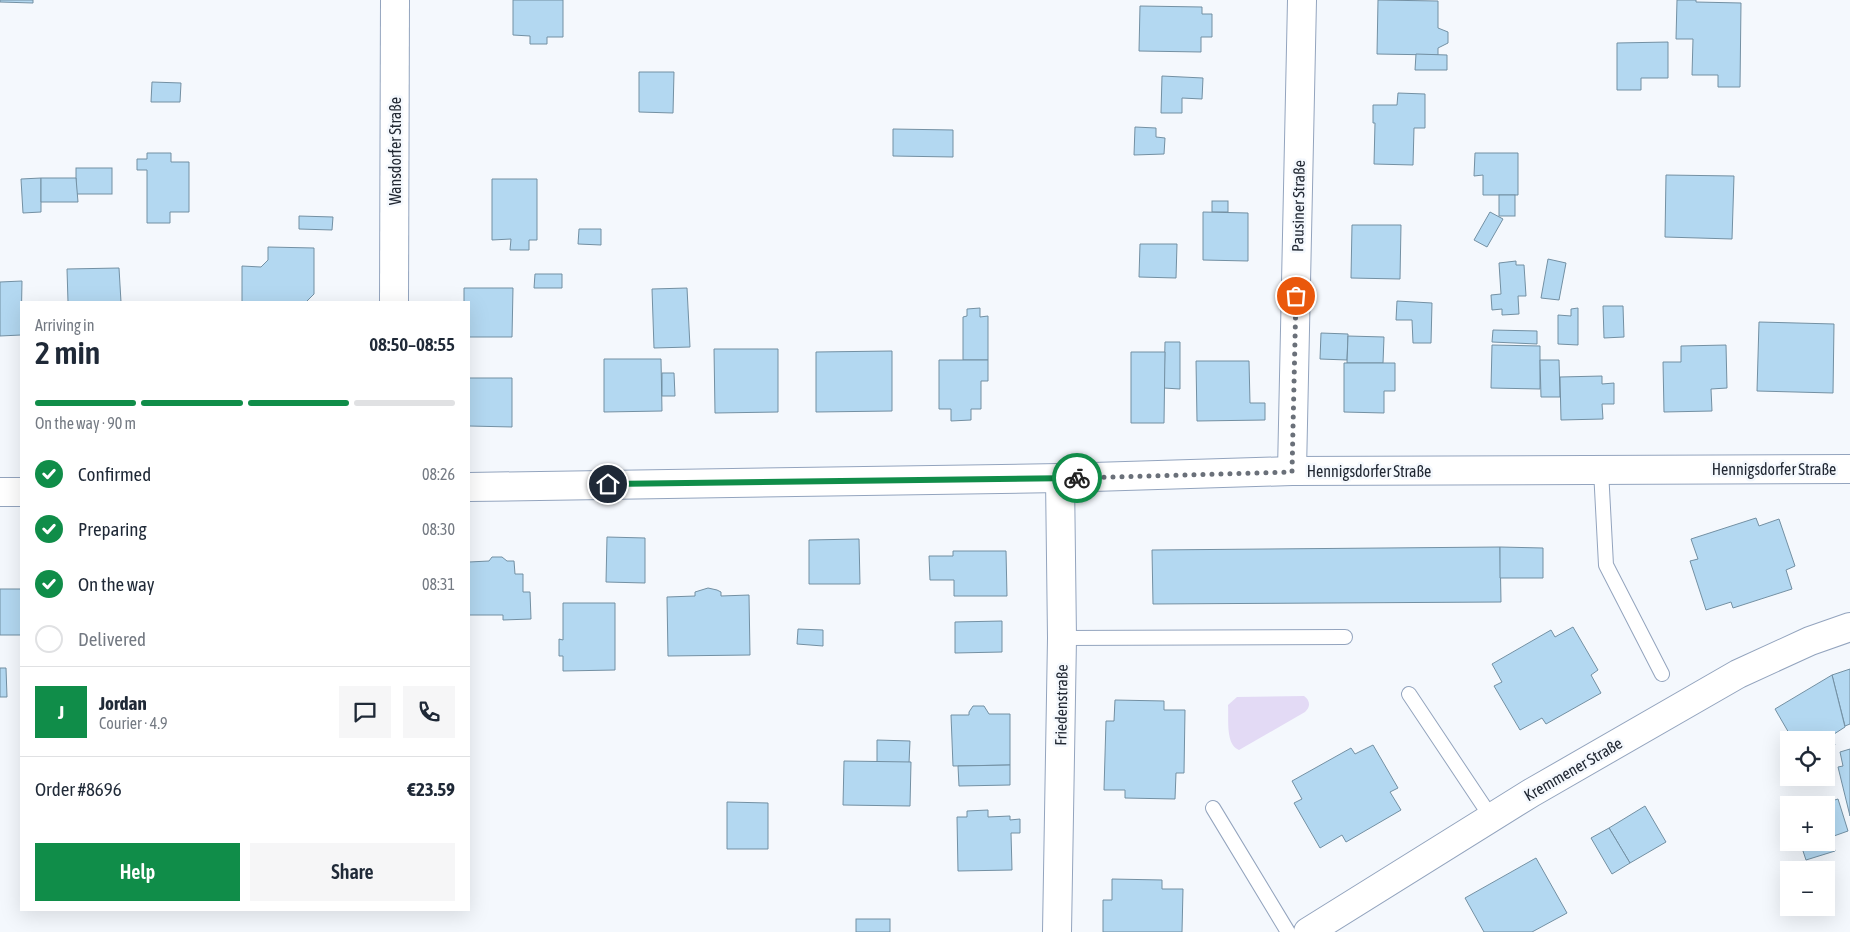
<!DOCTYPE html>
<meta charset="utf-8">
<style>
:root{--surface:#fff;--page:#f6f6f7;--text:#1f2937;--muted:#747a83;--line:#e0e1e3;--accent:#108d49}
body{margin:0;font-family:"Asap Condensed",sans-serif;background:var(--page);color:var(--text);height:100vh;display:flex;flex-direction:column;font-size:19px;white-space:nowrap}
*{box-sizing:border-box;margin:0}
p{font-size:16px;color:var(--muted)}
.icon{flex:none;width:28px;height:28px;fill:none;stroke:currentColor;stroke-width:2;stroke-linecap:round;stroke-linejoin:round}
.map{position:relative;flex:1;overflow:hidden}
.drawer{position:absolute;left:20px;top:301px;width:450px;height:610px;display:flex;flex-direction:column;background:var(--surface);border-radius:0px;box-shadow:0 5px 20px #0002}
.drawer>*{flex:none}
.tools{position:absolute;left:1780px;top:731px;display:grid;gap:10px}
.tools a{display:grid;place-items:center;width:55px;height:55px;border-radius:0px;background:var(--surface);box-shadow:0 5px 20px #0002;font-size:25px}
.pin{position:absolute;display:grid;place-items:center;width:42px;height:42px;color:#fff;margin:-21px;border:2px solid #fff;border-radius:50%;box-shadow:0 1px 5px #0007}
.courier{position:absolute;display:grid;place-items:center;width:50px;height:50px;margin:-25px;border:4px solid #108d49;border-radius:50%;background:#fff;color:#222;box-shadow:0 1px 6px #0007}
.head em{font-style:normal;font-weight:600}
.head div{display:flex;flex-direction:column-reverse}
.head{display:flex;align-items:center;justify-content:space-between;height:85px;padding:0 15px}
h1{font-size:32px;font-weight:600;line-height:38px}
.bar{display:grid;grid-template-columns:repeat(4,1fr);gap:8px 5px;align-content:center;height:60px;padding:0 15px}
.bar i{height:6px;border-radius:4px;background:var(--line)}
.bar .active{background:var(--accent)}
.bar p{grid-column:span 4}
.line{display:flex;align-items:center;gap:12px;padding:0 15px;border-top:1px solid var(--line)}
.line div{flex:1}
.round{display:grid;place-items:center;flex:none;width:52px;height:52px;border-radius:0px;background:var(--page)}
ol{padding:0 15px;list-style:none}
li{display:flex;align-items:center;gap:15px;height:55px}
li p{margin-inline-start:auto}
li .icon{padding:5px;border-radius:50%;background:var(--accent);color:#fff;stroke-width:4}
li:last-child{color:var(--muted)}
li i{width:28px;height:28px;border:2px solid var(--line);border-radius:50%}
.cta{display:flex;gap:10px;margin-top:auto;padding:10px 15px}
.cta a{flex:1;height:58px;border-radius:0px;background:var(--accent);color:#fff;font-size:20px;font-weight:600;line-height:58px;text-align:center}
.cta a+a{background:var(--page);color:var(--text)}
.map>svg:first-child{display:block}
.green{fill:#e3daf5}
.building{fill:#b3d8f1;stroke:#7390a3}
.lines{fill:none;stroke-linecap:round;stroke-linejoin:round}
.lane-casing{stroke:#93a4be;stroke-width:16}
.street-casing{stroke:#93a4be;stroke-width:30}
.lane{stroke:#fff;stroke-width:14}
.street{stroke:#fff;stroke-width:28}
.done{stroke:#6a7079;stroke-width:5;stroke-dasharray:0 9}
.route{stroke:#108d49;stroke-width:6}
.labels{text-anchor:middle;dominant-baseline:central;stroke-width:5;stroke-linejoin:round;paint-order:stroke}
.street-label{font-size:16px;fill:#202732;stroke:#f4f8fd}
</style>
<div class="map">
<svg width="1850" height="932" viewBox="0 0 1850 932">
<rect width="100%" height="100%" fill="#f4f8fd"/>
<path class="green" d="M1304 696C1310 700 1311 707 1305 712L1239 750C1225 745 1229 718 1228 705L1237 697Z"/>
<g class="building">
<polygon points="0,0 33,0 33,3 0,2"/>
<polygon points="513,0 563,0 563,37 547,37 547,44 530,44 530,36 513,35"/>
<polygon points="1378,0 1438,1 1438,28 1448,32 1448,43 1438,48 1438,55 1377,54"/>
<polygon points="1677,0 1696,0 1696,2 1741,3 1740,87 1718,87 1718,75 1692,75 1693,39 1676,39"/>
<polygon points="1140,6 1202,7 1202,14 1212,14 1212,37 1201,37 1201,52 1139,51"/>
<polygon points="1668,42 1668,78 1641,78 1641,90 1617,90 1617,43"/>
<polygon points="1416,54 1447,55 1447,70 1415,70"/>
<polygon points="639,72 674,72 673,113 639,112"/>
<polygon points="1162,76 1203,78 1202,99 1182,98 1182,113 1161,113"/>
<polygon points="152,82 181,83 180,102 151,102"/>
<polygon points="1398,93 1425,94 1425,128 1414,128 1413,165 1374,164 1375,123 1373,123 1373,105 1397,105"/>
<polygon points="1135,127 1156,128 1156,137 1165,138 1164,154 1134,155"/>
<polygon points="893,129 953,130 953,157 893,156"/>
<polygon points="147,153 171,153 171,162 189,162 189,212 170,212 170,223 147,223 147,170 137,170 137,159 147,159"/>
<polygon points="1475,153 1518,153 1518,195 1483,195 1483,175 1474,176"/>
<rect x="76" y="168" width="36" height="26"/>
<polygon points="1666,175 1734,176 1732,239 1665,237"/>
<polygon points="41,178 41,212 23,213 21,179"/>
<polygon points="41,178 76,178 78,202 41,202"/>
<polygon points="492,179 537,179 537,240 529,240 529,250 510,250 511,239 492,240"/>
<rect x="1499" y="195" width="16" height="21"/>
<rect x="1212" y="201" width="16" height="11"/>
<polygon points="1203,212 1248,213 1248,261 1203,260"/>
<polygon points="1490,212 1503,219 1487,247 1474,240"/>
<polygon points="299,216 333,217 332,230 299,229"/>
<polygon points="1352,225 1401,225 1400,279 1351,278"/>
<polygon points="579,229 601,229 601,245 578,244"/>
<polygon points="1140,244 1177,244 1176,278 1139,277"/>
<polygon points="268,247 314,248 314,294 306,302 242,302 242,266 261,267 268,260"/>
<polygon points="1548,259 1566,263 1559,300 1541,298"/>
<polygon points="1516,261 1516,265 1524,265 1526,296 1518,296 1519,314 1502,315 1502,309 1492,310 1491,295 1501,294 1499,263"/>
<polygon points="119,268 121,302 68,302 67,269"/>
<polygon points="535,274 562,274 562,288 534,288"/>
<polygon points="22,281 21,335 0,336 0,282"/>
<polygon points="464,288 513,288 512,337 469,337 469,302 464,302"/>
<polygon points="687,288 690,347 654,348 652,289"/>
<polygon points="1397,301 1432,303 1431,343 1413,343 1412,320 1396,320"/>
<polygon points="1603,306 1623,306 1624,337 1604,338"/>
<polygon points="980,308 980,317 988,316 988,360 963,360 963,317 967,316 967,309"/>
<polygon points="1578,308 1578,345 1558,344 1558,315 1571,316 1571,309"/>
<polygon points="1759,322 1834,324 1833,393 1757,391"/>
<polygon points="1493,330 1537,331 1537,344 1492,342"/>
<polygon points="1321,333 1348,334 1347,360 1320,359"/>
<polygon points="1348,336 1384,337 1383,363 1347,363"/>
<polygon points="1165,342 1180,342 1180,389 1164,388"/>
<polygon points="1492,345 1540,346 1540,389 1491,388"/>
<polygon points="1726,345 1727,388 1711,389 1712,411 1664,412 1663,362 1681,362 1681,346"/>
<polygon points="714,349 778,349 778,412 715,413"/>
<polygon points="892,351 892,411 816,412 816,352"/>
<polygon points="1131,352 1165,352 1164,423 1131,423"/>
<polygon points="604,359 661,359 662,411 604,412"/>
<polygon points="939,360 988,360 988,381 981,381 981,409 971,409 971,420 951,421 951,409 939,409"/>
<polygon points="1540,360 1559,360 1560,397 1541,397"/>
<polygon points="1196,361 1249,361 1250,403 1265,403 1265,420 1197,421"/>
<polygon points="1344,363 1395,363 1395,391 1384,391 1384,413 1344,412"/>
<polygon points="662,373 674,373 675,396 662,396"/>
<polygon points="1602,376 1602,384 1614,383 1614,404 1602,404 1603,419 1561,420 1560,377"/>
<polygon points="469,378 512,378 512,427 469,426"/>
<polygon points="1756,518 1759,526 1779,519 1795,566 1786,570 1792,589 1733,608 1731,602 1706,610 1690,561 1698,559 1691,539"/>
<polygon points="607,537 645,538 645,583 606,582"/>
<polygon points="859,539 860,584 809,584 809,540"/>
<polygon points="1500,547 1501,602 1153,604 1152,550"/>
<polygon points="1500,547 1543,548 1543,578 1500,578"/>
<polygon points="953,551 1006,551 1007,596 954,596 954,580 930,580 929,556 953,556"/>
<polygon points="492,557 502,557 507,561 514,561 515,574 523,574 523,592 530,592 531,619 503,620 503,615 469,615 469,562 489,561"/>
<polygon points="708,588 717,590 721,592 721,596 749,595 750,655 668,656 667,597 695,596 695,592"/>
<rect x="0" y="589" width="21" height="46"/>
<polygon points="563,603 615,603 615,670 563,671 563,656 559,656 559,639 563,640"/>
<polygon points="1002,621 1002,652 955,653 955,622"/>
<polygon points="1573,627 1598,670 1591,675 1601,693 1546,724 1542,718 1520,730 1494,686 1502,682 1492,664 1551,630 1555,637"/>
<polygon points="798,629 823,630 823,646 797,644"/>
<polygon points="0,668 6,668 7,697 0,697"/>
<polygon points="1850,669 1850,724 1845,726 1832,675"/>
<polygon points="1832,675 1845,727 1831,736 1835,745 1826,750 1826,740 1793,740 1775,709"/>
<polygon points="1115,700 1164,701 1164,710 1185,710 1184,773 1176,773 1175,799 1125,798 1125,790 1104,790 1106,721 1114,721"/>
<polygon points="973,706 984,706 989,714 1010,714 1010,765 953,766 951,715 969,715 969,712"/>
<polygon points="877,740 910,741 909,763 877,763"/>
<polygon points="1373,745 1398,788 1390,792 1401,810 1346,842 1342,835 1320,848 1294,803 1302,799 1292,781 1351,748 1355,754"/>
<polygon points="1850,749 1850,816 1838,767 1843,766 1840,752"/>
<polygon points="844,761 911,762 910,806 843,805"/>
<polygon points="1010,765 1010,785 959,786 958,766"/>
<polygon points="1838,799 1848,831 1831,837 1835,851 1806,860 1800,842 1826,842 1826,805 1818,805"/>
<polygon points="727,802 768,803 768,849 727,849"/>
<polygon points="1645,806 1666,842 1630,863 1609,828"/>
<polygon points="988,810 988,817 1010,816 1010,820 1020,819 1020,833 1011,833 1012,870 958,871 957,817 967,817 967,811"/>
<polygon points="1789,820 1789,839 1788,837 1785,838 1781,822"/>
<polygon points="1609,828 1630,863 1612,874 1591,838"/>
<polygon points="1536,858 1567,913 1532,932 1484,932 1465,898"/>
<polygon points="1112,879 1162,880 1162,889 1183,889 1182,932 1103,932 1103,900 1112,900"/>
<rect x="856" y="919" width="34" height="13"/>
</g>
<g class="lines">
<g class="lane-casing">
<g id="lane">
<polyline points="1601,470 1606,565 1662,674"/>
<polyline points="1062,638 1345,637"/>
<polyline points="1409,694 1491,817"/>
<polyline points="1213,808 1288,932"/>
</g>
</g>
<g class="street-casing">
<g id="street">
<polyline points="394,302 395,0"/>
<polyline points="1292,471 1302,0"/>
<polyline points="469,487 1060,478 1292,471 1850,469"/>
<polyline points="0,492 21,492"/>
<polyline points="1057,932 1062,638 1060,478"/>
<polyline points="1308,932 1531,793 1738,674 1810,641 1850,627"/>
</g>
</g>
<use href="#lane" class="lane"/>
<use href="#street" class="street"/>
</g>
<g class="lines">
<polyline class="done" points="1077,478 1292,472 1296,296"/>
<polyline class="route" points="608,484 1077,478"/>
</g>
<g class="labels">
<g class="street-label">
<text transform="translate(395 151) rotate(-90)">Wansdorfer Straße</text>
<text transform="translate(1298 206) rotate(-89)">Pausiner Straße</text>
<text x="1774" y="469">Hennigsdorfer Straße</text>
<text x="1369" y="471">Hennigsdorfer Straße</text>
<text transform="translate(1061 705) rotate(-89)">Friedenstraße</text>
<text transform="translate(1573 769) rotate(-30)">Kremmener Straße</text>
</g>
</g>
</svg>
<div class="tools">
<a><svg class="icon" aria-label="locate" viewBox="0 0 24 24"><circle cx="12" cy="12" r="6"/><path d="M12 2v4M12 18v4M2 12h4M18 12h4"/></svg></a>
<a>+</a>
<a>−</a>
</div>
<div class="pin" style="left:1296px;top:296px;background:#ea580c"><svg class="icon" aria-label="bag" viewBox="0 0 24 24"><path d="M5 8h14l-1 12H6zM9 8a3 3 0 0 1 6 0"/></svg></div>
<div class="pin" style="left:608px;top:484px;background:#1f2937"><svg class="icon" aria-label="home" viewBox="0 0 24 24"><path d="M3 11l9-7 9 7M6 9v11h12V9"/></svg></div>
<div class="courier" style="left:1077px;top:478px"><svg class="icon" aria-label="bike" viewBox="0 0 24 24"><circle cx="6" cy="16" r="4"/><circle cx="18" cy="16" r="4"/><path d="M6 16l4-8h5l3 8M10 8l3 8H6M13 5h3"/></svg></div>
<section class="drawer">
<div class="head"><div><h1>2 min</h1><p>Arriving in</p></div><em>08:50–08:55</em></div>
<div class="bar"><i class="active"></i><i class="active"></i><i class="active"></i><i></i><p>On the way · 90 m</p></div>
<ol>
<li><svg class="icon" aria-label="check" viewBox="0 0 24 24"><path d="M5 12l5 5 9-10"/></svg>Confirmed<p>08:26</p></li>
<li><svg class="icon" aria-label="check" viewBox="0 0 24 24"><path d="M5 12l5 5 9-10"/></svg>Preparing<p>08:30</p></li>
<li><svg class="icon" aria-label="check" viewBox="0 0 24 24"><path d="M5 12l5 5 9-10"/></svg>On the way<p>08:31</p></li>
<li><i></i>Delivered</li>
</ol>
<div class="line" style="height:90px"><b class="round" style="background:var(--accent);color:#fff">J</b><div><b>Jordan</b><p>Courier · 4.9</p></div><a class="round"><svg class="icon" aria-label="chat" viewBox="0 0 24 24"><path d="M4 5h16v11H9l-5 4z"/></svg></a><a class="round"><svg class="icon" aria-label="phone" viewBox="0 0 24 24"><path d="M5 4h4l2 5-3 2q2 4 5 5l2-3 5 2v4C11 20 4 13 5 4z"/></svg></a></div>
<div class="line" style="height:65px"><div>Order #8696</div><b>€23.59</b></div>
<div class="cta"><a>Help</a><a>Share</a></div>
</section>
</div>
